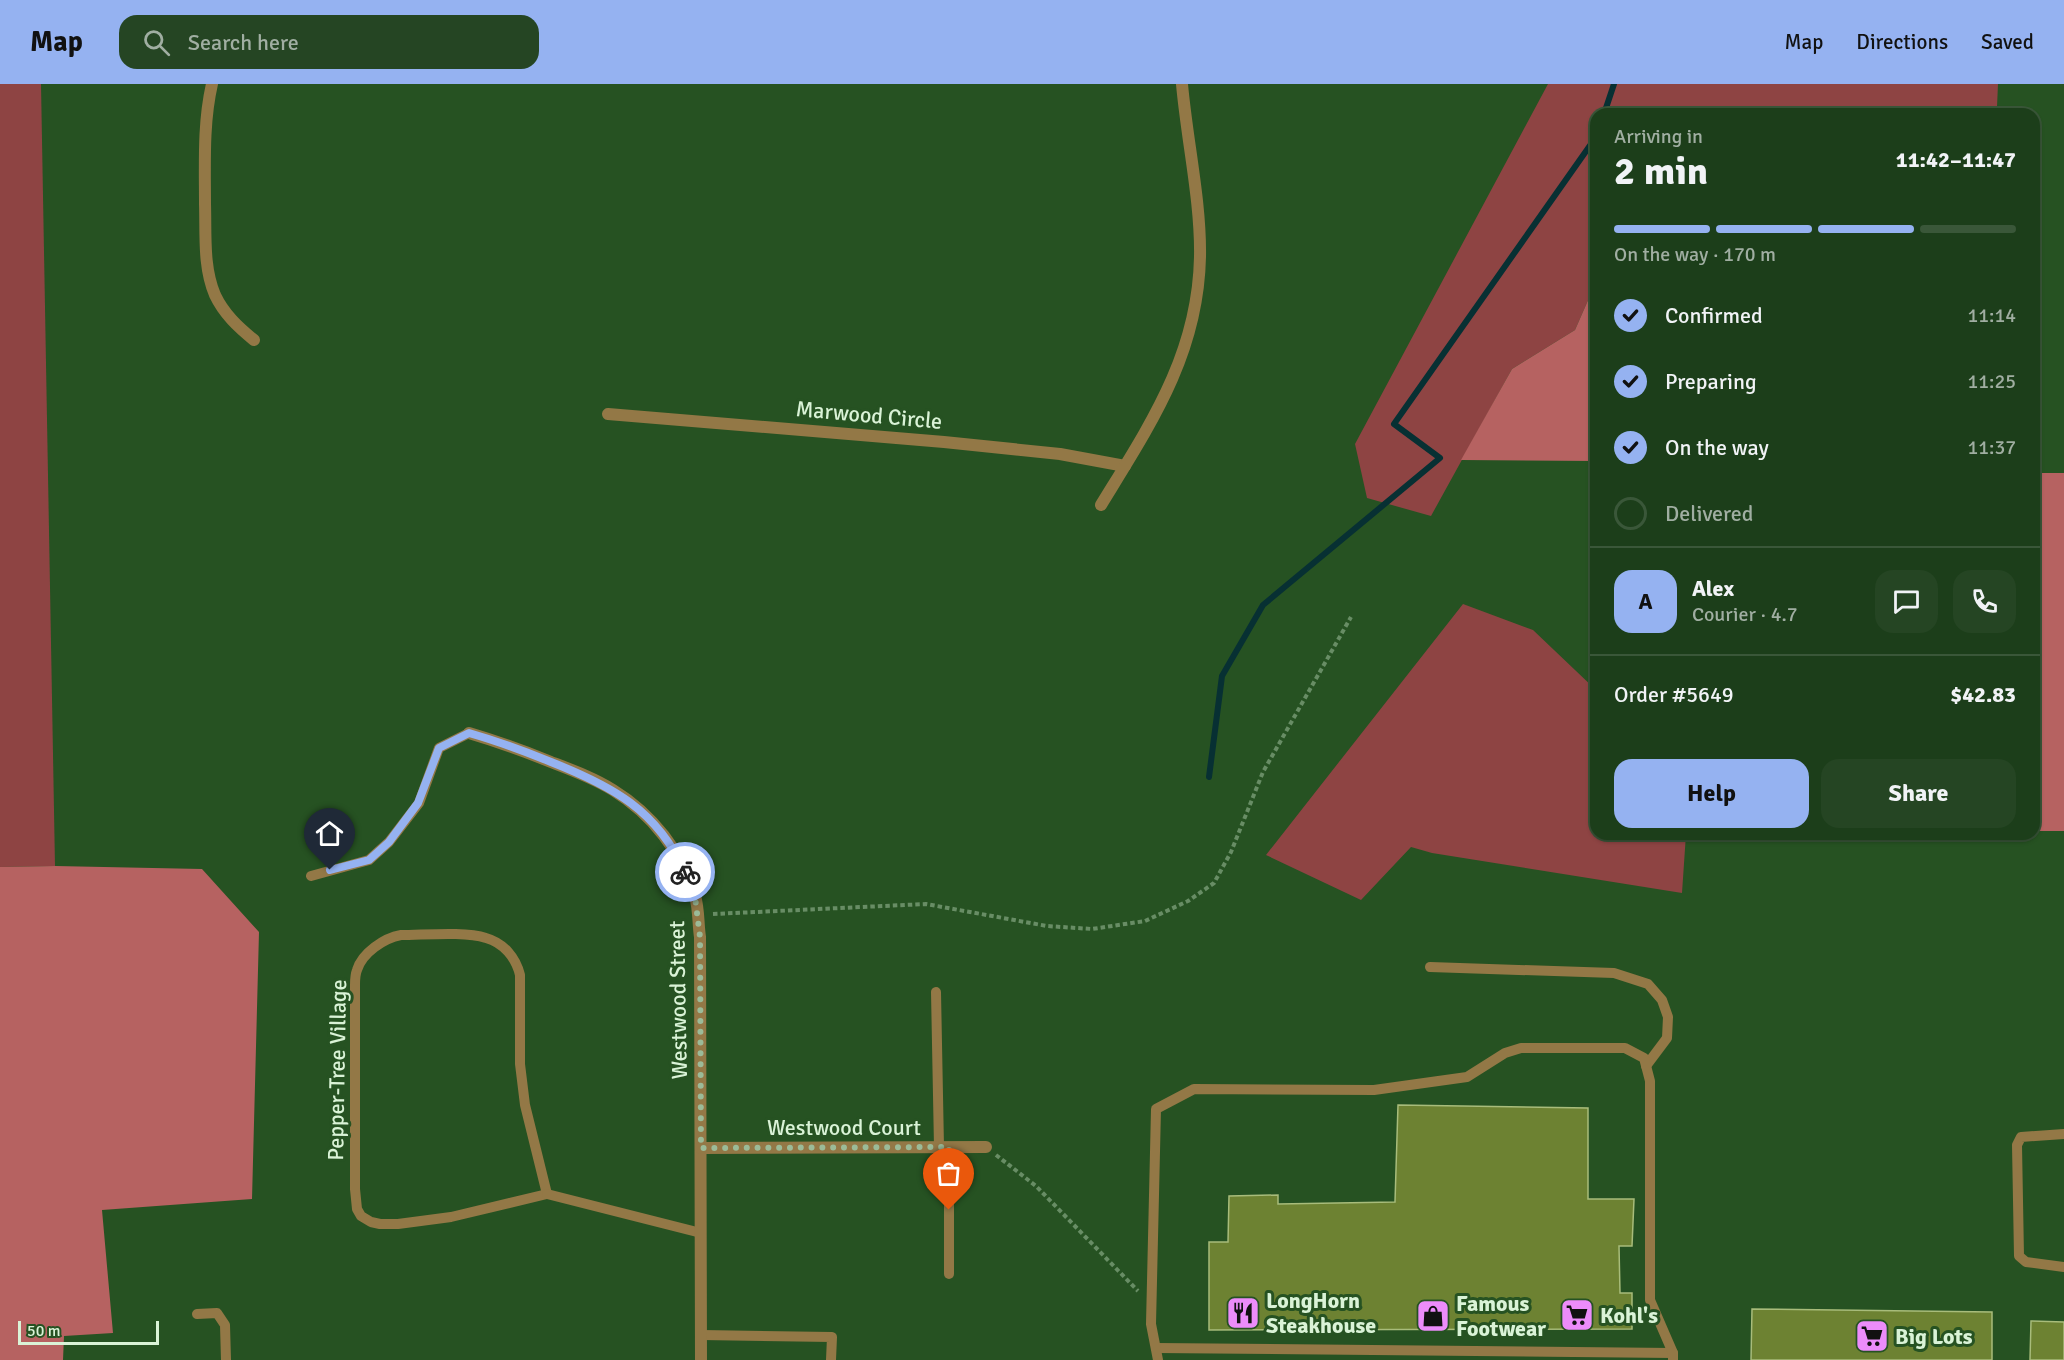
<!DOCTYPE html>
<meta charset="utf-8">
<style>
:root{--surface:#1c3e1a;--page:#254523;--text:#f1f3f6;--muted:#a0aea2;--line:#3a5739;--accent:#95b2f1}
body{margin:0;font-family:Signika,sans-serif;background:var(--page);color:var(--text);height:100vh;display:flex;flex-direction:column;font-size:22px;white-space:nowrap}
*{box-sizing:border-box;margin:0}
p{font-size:20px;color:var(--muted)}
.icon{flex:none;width:33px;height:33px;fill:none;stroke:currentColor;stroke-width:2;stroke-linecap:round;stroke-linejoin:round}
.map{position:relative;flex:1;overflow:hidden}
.panel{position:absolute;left:1590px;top:24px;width:450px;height:732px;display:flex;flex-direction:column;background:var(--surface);border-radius:18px;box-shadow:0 2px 4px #0004,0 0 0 2px var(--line)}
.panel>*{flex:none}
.scale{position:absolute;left:18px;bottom:15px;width:141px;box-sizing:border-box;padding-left:6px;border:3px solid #daf3d7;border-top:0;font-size:16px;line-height:21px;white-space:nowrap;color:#daf3d7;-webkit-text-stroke:4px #265222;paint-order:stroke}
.pin{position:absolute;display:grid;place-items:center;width:51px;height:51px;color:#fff;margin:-62px -26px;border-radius:50% 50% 50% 0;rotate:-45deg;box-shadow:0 0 6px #0007}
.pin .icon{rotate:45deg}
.courier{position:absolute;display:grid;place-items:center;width:60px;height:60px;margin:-30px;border:4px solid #95b2f1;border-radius:50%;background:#fff;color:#222;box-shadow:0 2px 8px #0007}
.head em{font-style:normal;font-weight:800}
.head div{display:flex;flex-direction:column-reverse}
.head{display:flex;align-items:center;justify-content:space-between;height:102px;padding:0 24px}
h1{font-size:39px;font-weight:800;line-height:45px}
.bar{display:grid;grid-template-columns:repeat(4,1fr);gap:9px 6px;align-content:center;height:72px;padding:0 24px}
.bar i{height:8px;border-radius:4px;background:var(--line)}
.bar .on{background:var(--accent)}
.bar p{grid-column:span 4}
.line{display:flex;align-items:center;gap:15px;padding:0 24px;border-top:2px solid var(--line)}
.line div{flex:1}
.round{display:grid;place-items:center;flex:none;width:63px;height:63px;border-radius:18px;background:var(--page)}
ol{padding:0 24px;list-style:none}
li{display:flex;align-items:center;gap:18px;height:66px}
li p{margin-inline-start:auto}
li .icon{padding:6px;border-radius:50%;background:var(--accent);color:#111;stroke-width:4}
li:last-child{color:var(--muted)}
li i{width:33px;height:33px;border:3px solid var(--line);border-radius:50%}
.action{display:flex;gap:12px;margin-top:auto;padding:12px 24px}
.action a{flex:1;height:69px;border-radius:18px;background:var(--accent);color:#111;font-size:24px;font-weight:800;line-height:69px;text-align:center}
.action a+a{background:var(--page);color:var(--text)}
header{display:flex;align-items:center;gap:36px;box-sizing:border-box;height:84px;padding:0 30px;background:var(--accent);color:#111}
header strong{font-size:28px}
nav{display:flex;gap:33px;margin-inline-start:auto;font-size:21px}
.search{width:420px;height:54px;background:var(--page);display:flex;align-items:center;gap:15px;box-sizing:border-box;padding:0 21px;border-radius:18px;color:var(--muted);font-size:22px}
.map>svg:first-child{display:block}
.green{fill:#8e4443}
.forest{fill:#b66261}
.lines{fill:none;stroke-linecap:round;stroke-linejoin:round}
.stream{stroke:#073033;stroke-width:6}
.building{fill:#6d8232;stroke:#a8bc7b;stroke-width:1.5}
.path{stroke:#688d65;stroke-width:4;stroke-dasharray:4.5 3;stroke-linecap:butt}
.service{stroke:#937846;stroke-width:10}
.minor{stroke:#937846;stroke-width:12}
.done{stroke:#9bbb98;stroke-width:6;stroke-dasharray:0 10.8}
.route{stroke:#95b2f1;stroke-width:8}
.labels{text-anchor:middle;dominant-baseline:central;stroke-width:6;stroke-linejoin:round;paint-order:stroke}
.street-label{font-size:22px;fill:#daf3d7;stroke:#265222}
.poi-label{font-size:22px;font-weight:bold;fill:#daf3d7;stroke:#265222;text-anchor:start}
</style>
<header>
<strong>Map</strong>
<div class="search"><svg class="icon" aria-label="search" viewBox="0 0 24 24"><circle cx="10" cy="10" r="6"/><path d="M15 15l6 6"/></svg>Search here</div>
<nav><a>Map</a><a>Directions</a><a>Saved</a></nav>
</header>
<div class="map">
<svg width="2064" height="1276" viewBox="0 0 2064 1276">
<rect width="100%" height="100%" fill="#265222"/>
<g class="green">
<polygon points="0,0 41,0 55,782 0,783"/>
<polygon points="1548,0 1998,0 1997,23 1919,30 1596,30 1596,198 1575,246 1512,285 1431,432 1367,414 1355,360"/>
<polygon points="1463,520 1533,546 1596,606 1596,750 1686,750 1682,809 1432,769 1411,763 1361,816 1266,771"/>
</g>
<g class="forest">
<polygon points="1596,198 1596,377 1461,376 1512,285 1575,246"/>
<rect x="2034" y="389" width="30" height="358"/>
<polygon points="55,782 202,785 259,848 252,1115 102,1126 113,1249 64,1252 63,1276 0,1276 0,783"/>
</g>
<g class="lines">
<g class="stream">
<polyline points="1604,30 1614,0"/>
<polyline points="1209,693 1222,592 1263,521 1440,374 1394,340 1596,53"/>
</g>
</g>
<g class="building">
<polygon points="1398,1021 1588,1024 1588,1115 1634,1115 1632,1162 1619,1162 1620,1209 1632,1209 1632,1245 1209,1246 1209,1158 1228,1158 1229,1112 1278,1111 1278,1120 1395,1118"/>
<polygon points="1752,1225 1992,1228 1992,1276 1751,1276"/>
<polygon points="2031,1237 2064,1238 2064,1276 2030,1276"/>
</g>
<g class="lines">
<g class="path">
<polyline points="713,830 926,820 1047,842 1092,845 1145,837 1188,817 1214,799 1231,768 1263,688 1351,533"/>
<polyline points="996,1071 1036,1102 1138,1207"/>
</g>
<g class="service">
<polyline points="311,792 369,776 389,758 419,719 439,664 469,649"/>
<path d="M401 851C424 851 465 847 486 854 504 859 516 874 520 891V980L525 1021 547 1110 451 1133 398 1140H380L371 1138 361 1132 357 1125 355 1105V901C355 896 355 891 357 886 362 869 384 854 401 851Z"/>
<polyline points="1430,883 1614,889 1648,900 1662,916 1668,933 1667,954 1646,982"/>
<polyline points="936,908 939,1063"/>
<polyline points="2064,1050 2021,1053 2017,1061 2019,1172 2026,1178 2064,1183"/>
<polyline points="547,1110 701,1149"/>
<polyline points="949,1190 949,1063"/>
<polyline points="197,1230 217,1229 225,1241 226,1276"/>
<polyline points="701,1251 832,1253 831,1276"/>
<polyline points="1156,1264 1673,1269"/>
<polyline points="1158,1276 1151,1240 1156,1025 1194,1005 1374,1006 1467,993 1505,969 1521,964 1625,964 1644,974 1650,997 1650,1216 1673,1269 1673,1276"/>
</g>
<g class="minor">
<path d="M212 0C203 39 205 80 205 120 206 150 203 183 215 211 224 230 238 243 254 256"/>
<polyline points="608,330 944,358 1060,370 1125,382"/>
<path d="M1101 421C1150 341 1198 271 1200 173 1201 117 1187 57 1182 0"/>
<path d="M469 649C496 657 524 667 551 678 572 686 594 694 613 706 652 730 682 768 695 812 699 825 698 840 700 853L701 1276"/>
<polyline points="701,1064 986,1063"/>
</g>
</g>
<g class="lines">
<polyline class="done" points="685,788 695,813 700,853 701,1064 949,1063 949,1126"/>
<path class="route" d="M330 786 369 776 389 758 418 719 439 664 469 649C497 657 524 667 551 678 612 702 657 726 685 788"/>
</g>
<defs>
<g id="restaurant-square" transform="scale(1.725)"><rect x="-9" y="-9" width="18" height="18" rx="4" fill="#ec8cfa" stroke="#265222"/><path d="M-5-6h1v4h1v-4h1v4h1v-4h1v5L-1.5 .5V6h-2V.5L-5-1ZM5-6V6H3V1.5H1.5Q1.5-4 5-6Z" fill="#111"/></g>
<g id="supermarket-square" transform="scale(1.725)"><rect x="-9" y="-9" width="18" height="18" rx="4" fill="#ec8cfa" stroke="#265222"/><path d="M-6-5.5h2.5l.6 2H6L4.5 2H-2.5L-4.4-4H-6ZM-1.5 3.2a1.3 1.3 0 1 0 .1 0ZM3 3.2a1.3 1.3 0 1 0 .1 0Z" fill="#111"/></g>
<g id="shop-square" transform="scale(1.725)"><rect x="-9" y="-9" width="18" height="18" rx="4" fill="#ec8cfa" stroke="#265222"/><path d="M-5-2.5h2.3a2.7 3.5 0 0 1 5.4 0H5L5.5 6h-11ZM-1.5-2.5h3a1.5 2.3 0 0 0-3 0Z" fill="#111"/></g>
</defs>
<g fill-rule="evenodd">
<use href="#restaurant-square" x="1243" y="1229"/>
<use href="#supermarket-square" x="1577" y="1231"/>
<use href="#shop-square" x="1433" y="1232"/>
<use href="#supermarket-square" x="1872" y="1252"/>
</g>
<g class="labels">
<g class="street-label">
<text transform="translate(869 331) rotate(5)">Marwood Circle</text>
<text transform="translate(678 916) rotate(-91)">Westwood Street</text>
<text transform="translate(337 986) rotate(-89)">Pepper-Tree Village</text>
<text x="844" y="1043">Westwood Court</text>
</g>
<g class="poi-label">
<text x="1266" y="1216">LongHorn<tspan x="1266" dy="25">Steakhouse</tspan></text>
<text x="1456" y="1219">Famous<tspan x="1456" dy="25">Footwear</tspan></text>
<text x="1600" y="1231">Kohl's</text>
<text x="1895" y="1252">Big Lots</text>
</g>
</g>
</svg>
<div class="scale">50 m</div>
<div class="pin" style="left:949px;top:1126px;background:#ea580c"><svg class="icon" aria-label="bag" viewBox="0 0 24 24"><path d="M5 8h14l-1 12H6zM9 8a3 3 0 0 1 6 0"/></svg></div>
<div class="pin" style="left:330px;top:786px;background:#1f2937"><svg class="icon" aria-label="home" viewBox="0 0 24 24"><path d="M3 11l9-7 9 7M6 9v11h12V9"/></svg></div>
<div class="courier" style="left:685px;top:788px"><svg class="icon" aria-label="bike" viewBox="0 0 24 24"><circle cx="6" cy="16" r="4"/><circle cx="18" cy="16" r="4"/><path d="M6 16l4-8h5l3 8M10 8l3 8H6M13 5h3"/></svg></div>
<section class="panel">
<div class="head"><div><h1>2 min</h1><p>Arriving in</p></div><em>11:42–11:47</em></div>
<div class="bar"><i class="on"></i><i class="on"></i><i class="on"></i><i></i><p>On the way · 170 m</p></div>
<ol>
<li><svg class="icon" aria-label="check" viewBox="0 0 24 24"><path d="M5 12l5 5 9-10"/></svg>Confirmed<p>11:14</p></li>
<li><svg class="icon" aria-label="check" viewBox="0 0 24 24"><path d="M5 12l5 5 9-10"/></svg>Preparing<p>11:25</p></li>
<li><svg class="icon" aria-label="check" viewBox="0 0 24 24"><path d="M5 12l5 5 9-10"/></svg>On the way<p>11:37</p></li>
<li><i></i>Delivered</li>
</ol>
<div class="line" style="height:108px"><b class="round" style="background:var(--accent);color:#111">A</b><div><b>Alex</b><p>Courier · 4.7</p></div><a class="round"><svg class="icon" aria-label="chat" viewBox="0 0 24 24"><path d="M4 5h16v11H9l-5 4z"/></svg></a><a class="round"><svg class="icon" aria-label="phone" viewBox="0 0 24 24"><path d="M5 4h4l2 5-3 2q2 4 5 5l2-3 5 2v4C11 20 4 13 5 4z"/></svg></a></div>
<div class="line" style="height:78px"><div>Order #5649</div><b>$42.83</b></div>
<div class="action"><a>Help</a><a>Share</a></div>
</section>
</div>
